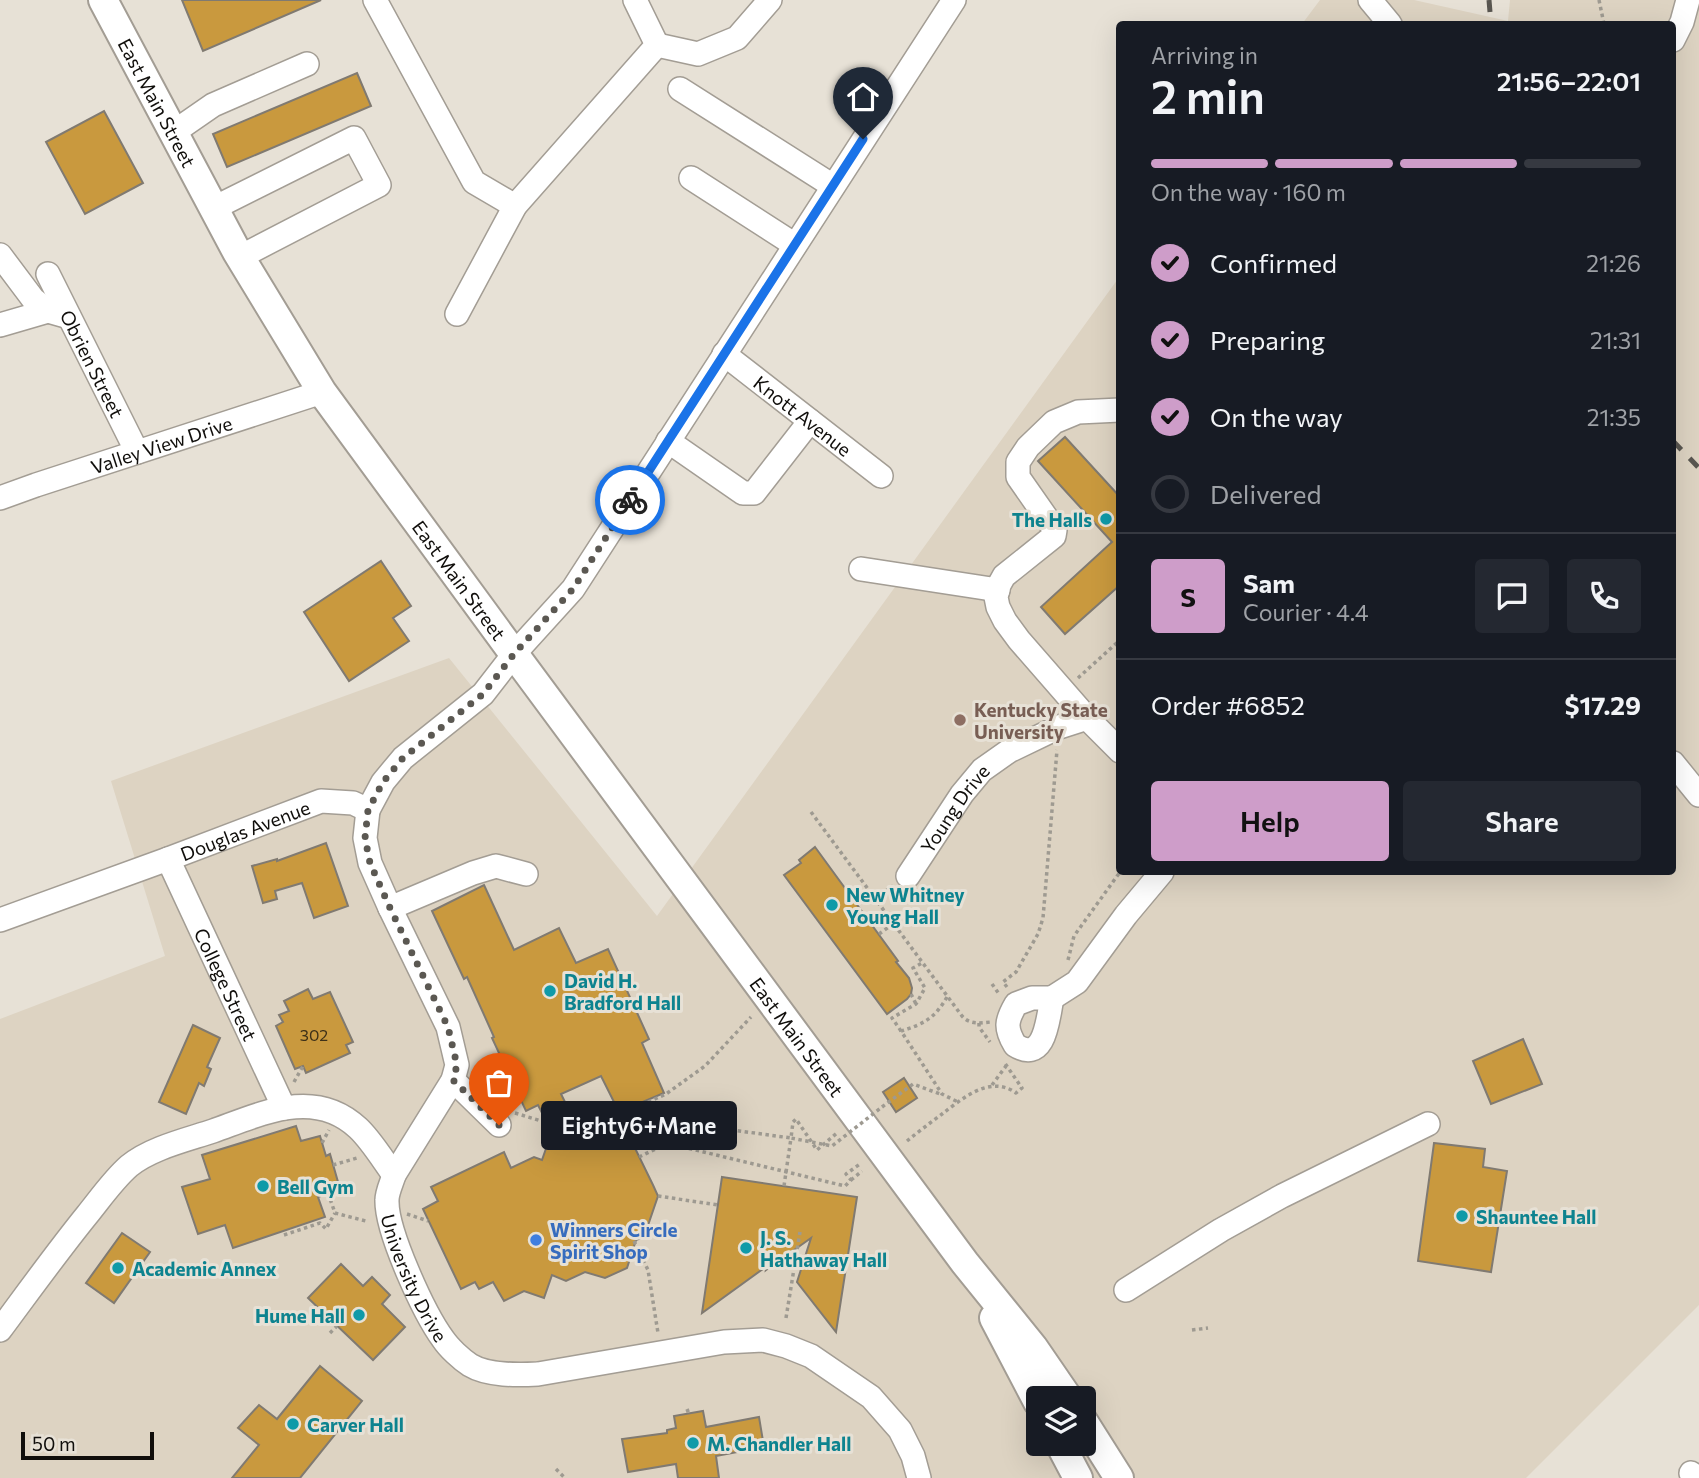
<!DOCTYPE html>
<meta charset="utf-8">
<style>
:root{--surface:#171b24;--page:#242831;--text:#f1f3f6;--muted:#9ea1a6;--line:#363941;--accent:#ce9dc9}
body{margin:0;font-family:Commissioner,sans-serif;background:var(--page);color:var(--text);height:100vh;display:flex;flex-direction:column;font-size:26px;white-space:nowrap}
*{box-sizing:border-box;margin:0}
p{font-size:23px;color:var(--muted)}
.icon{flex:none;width:38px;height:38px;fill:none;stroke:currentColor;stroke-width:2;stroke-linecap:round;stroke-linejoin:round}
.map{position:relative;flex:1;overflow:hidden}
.drawer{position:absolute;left:1116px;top:21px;width:560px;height:854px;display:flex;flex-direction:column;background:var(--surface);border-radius:7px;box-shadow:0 7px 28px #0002}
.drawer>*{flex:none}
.buttons{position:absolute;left:1026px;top:1386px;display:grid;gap:14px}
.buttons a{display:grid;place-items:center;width:70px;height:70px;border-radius:7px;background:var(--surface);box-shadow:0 7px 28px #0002;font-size:35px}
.scale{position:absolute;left:21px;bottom:18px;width:133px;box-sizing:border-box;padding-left:7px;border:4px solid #100e0b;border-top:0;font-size:19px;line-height:24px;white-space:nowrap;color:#100e0b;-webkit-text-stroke:5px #e7e1d6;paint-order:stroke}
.pin{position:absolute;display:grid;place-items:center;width:60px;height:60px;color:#fff;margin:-72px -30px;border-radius:50% 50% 50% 0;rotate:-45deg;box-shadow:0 0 7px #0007}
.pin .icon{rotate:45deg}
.courier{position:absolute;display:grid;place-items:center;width:70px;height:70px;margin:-35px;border:5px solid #1a73e8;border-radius:50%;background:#fff;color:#222;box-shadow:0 2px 9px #0007}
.bubble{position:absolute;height:49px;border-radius:7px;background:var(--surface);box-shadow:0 7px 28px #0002;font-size:23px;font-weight:600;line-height:49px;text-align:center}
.summary em{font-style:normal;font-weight:600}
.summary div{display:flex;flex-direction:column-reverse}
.summary{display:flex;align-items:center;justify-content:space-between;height:119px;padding:0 35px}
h1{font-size:46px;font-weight:600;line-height:52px}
.bar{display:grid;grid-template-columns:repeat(4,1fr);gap:10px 7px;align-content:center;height:84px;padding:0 35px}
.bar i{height:9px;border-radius:5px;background:var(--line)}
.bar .selected{background:var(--accent)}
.bar p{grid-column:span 4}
.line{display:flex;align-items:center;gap:18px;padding:0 35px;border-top:2px solid var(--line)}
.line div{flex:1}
.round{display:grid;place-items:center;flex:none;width:74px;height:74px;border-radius:7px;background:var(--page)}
ol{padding:0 35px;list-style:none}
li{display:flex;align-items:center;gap:21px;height:77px}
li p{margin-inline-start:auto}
li .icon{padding:7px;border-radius:50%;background:var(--accent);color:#111;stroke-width:4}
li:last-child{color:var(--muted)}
li i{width:38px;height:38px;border:4px solid var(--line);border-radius:50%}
.primary-button{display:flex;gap:14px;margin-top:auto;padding:14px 35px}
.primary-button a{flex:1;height:80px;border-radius:7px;background:var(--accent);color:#111;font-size:28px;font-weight:600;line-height:80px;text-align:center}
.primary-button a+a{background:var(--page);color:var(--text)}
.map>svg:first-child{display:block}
.built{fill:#ddd3c2;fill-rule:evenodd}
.building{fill:#c9993e;stroke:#807a71;stroke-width:2}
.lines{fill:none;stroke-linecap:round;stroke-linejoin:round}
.minor-casing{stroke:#a39d94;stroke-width:26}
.major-casing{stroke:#a39d94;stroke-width:32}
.path{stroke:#9e9a91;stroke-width:3.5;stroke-dasharray:3.5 3.5;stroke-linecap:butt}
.minor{stroke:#fff;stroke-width:23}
.major{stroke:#fff;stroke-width:28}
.rail{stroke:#595650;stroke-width:5;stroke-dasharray:12 12;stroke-linecap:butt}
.path-bridge{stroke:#9e9a91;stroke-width:3.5;stroke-dasharray:3.5 3.5;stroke-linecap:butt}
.done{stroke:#5b5852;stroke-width:7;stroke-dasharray:0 12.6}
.route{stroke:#1a73e8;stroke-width:9}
.culture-dot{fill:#0f9aa8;stroke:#e7e1d6;stroke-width:2.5}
.education-dot{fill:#8d6e63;stroke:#e7e1d6;stroke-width:2.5}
.shop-dot{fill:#3f7fe0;stroke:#e7e1d6;stroke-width:2.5}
.labels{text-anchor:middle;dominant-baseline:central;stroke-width:6;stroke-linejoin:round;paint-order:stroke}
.number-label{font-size:16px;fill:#3e3118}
.street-label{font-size:19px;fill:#100e0b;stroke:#e7e1d6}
.culture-label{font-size:19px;font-weight:bold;fill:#0d838f;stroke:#e7e1d6;text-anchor:start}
.education-label{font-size:19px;font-weight:bold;fill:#785e54;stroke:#e7e1d6;text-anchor:start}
.shop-label{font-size:19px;font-weight:bold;fill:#366cbe;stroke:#e7e1d6;text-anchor:start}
</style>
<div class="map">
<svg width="1699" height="1478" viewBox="0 0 1699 1478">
<rect width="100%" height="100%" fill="#e7e1d6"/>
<path class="built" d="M1320 0H1414L1508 21 1510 0H1699V1305L1526 1478H0V1019L165 956 111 781 449 658 657 916 1120 276V872H1673V24H1302ZM1038 1398H1083V1444H1038Z"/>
<g class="building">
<polygon points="182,0 321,0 203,51"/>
<polygon points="357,73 371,106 227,167 213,134"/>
<polygon points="104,111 143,183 85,214 46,142"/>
<polygon points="1065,437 1120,497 1120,585 1065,634 1041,607 1112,542 1038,461"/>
<polygon points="381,561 411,606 393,618 409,641 349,681 304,612"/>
<polygon points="326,843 348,906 314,918 302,883 275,891 277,899 263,903 252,866 277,859 277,861"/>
<polygon points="815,847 898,961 896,962 909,978 912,988 911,994 907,999 887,1014 784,875 801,863 799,860"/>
<polygon points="484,885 514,950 559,928 576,963 608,949 649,1039 642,1043 664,1093 619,1112 601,1076 561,1094 566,1104 543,1115 538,1105 526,1111 492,1038 494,1037 467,977 464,979 432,911"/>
<polygon points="308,989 313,999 330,992 353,1042 346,1045 350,1053 306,1073 303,1066 295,1069 276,1026 283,1022 279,1015 289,1011 284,1001"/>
<polygon points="193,1025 220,1038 207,1067 211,1069 204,1086 199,1083 186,1114 159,1102"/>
<polygon points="1523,1039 1542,1084 1491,1104 1473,1061"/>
<polygon points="904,1078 917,1098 896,1112 883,1092"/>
<polygon points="557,1117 633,1144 653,1185 658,1196 644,1237 636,1240 627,1268 605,1278 585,1272 566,1281 552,1275 544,1298 524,1291 504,1301 493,1282 479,1289 475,1282 461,1289 423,1209 438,1201 431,1187 504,1152 511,1168 534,1157 542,1160"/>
<polygon points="296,1126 301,1141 320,1136 326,1156 330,1154 340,1189 318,1197 325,1217 233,1248 225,1225 198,1234 182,1187 210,1179 202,1155"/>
<polygon points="1434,1143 1485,1149 1483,1167 1507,1171 1491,1272 1418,1261"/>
<polygon points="722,1177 857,1197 836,1332 797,1282 811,1238 766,1270 767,1266 702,1313"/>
<polygon points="122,1233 150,1252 114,1303 86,1283"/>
<polygon points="341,1264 363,1286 372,1277 390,1295 382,1304 405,1327 373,1360 308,1298"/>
<polygon points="320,1366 362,1401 300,1478 232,1478 259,1445 238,1428 259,1405 277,1419"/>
<polygon points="703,1411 706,1427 759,1417 764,1447 716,1456 719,1478 678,1478 676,1464 628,1472 622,1439 667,1433 667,1430 676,1428 674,1416"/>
</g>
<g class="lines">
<g class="minor-casing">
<g id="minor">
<polyline points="375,0 474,182 515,206"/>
<polyline points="1370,0 1390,24"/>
<polyline points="1673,40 1682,22 1688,0"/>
<polyline points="657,45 698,54 737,38 770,0"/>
<polyline points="680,89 833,186"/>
<polyline points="174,132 213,105 307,64"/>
<polyline points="691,178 795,245"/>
<polyline points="214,208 354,138 379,185 240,257"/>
<polyline points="0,255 33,299 48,311 69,317"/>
<path id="s1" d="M48 274 137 452"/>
<polyline points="457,314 515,206 657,45 635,0"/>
<polyline points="0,325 48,311"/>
<path id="s2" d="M724 354 881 476"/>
<polyline points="1120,410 1078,412 1054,422 1028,447 1018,462 1018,477 1055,530 1054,536 1004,576 999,585 996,597 998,607 1005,621 1019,640 1087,718 1120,751"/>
<polyline points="668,441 743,493 754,493 810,421"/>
<path id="s3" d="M0 498 36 485 322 392"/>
<polyline points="861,569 998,590"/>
<polyline points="1673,763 1699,795"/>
<polyline points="368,810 365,838 370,863 390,908 448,1027 457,1065 453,1080 394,1175"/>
<path id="s4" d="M168 859 284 1108"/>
<path id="s5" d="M908 876 962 794 982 770 1009 751 1059 727 1087 718"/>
<polyline points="390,908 473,873 496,866 526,874"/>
<path id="s6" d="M0 920 168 859 321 801 353 803 368 810 383 782 403 758 483 694 514 654 573 589 954 0"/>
<path d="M1032 998H1052C1048 1016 1046 1065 1015 1045 1005 1028 1006 1021 1016 1004Z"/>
<polyline points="1052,998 1077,982 1126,915 1162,872"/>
<polyline points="453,1080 499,1125"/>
<polyline points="1126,1290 1221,1230 1282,1196 1428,1124"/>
<path id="s7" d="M0 1330C29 1291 57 1252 87 1215 100 1199 113 1180 129 1166 151 1148 186 1140 213 1131 261 1114 314 1087 358 1128 371 1140 383 1160 394 1175 392 1182 387 1192 387 1200 386 1231 424 1313 443 1339 449 1348 461 1359 470 1365 488 1376 518 1375 538 1374L724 1342 763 1340 786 1346 811 1356 871 1397 900 1430 913 1456 919 1478"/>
<polyline points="1691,1473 1697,1478"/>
</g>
</g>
<g class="major-casing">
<g id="major">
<path id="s8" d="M103 0 237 252 322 392 514 654 965 1263 1033 1347 1068 1398"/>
<polyline points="994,1318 1038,1402"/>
<polyline points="1083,1421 1119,1478"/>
<polyline points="1060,1444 1078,1478"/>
</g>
</g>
<g class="path">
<polyline points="1599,0 1604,24"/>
<polyline points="1078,678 1120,640"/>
<path d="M811 812 962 1016C970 1025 980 1023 991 1022"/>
<polyline points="875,898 893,886"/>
<polyline points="879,934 893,924"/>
<polyline points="1068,960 1074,936 1120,872"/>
<polyline points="992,984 999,994"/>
<polyline points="1007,987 1003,982 1016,972 1038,934 1043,918 1057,750"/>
<polyline points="911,994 916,1004"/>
<path d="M947 997C935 1018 924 1024 901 1031L942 1094 958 1102"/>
<polyline points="979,1023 979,1027 990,1042"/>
<polyline points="901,1031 892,1018 916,1004 925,988 913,968 922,963"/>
<polyline points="294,1082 303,1066"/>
<polyline points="992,1085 1006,1066"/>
<polyline points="882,1107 913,1084 940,1094"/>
<polyline points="515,1113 551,1124 569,1117 642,1144 683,1147 845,1186 851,1180 846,1174 860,1164"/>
<polyline points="597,1125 666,1094 705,1066 751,1017"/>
<polyline points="703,1126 791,1138 793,1122 796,1119 817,1150 837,1133"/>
<path d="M907 1141C918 1132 930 1123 942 1114 962 1099 990 1074 1016 1093L1022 1088 1004 1062"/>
<polyline points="322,1143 329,1130"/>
<polyline points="333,1165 357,1158"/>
<polyline points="851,1180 862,1171"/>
<polyline points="328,1193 335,1213 366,1221"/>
<polyline points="658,1196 718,1205"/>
<polyline points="407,1214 428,1221"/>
<polyline points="284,1235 320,1223 326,1229 335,1213"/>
<polyline points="634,1241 648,1270 658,1333"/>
<polyline points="786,1318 800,1232"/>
<polyline points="1192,1330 1208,1328"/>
<polyline points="330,1333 337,1326"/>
<polyline points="687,1409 689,1414"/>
<polyline points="556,1469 565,1478"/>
</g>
<use href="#minor" class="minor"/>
<use href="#major" class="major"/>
<g class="rail">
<polyline points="1489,0 1491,24"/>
<polyline points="1673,441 1699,468"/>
</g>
<g class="path-bridge">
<polyline points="639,1157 703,1126"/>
<polyline points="784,1186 791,1138 832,1146 882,1107"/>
</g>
</g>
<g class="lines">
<polyline class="done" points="499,1125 453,1080 457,1065 448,1027 390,908 370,863 365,838 368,810 383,782 403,758 483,694 514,654 573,589 630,500"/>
<polyline class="route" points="630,500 863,139"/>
</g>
<g class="culture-dot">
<circle cx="1106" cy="519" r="7"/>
<circle cx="832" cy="905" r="7"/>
<circle cx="550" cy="991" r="7"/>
<circle cx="263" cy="1186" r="7"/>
<circle cx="1462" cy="1216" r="7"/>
<circle cx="746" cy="1248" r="7"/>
<circle cx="118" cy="1268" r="7"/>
<circle cx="359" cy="1315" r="7"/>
<circle cx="293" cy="1424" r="7"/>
<circle cx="693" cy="1443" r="7"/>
</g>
<circle class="education-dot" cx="960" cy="720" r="7"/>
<circle class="shop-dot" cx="536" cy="1240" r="7"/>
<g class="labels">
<g class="number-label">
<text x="314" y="1034">302</text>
</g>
<g class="street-label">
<text stroke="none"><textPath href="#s8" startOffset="116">East Main Street</textPath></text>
<text stroke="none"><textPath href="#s1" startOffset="100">Obrien Street</textPath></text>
<text stroke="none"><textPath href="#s2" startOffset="100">Knott Avenue</textPath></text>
<text stroke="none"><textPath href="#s3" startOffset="170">Valley View Drive</textPath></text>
<text stroke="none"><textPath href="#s8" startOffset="682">East Main Street</textPath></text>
<text stroke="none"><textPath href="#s5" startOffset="82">Young Drive</textPath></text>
<text stroke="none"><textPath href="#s6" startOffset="261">Douglas Avenue</textPath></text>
<text stroke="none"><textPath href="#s4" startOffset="138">College Street</textPath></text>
<text stroke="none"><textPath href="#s8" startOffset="1250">East Main Street</textPath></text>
<text stroke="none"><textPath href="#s7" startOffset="623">University Drive</textPath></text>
</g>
<g class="culture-label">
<text x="1092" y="519" text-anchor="end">The Halls</text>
<text x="846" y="894">New Whitney<tspan x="846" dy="22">Young Hall</tspan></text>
<text x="564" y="980">David H.<tspan x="564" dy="22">Bradford Hall</tspan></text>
<text x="277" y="1186">Bell Gym</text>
<text x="1476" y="1216">Shauntee Hall</text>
<text x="760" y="1237">J. S.<tspan x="760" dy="22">Hathaway Hall</tspan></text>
<text x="132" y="1268">Academic Annex</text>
<text x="345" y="1315" text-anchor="end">Hume Hall</text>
<text x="307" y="1424">Carver Hall</text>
<text x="707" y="1443">M. Chandler Hall</text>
</g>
<g class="education-label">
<text x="974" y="709">Kentucky State<tspan x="974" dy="22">University</tspan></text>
</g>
<g class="shop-label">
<text x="550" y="1229">Winners Circle<tspan x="550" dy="22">Spirit Shop</tspan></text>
</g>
</g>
</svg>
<div class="buttons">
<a><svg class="icon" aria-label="layers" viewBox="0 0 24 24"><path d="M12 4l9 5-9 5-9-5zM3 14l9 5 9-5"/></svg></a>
</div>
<div class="scale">50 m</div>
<div class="pin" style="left:499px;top:1125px;background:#ea580c"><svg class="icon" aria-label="bag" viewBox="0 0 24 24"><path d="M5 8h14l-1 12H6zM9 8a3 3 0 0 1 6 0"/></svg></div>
<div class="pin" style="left:863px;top:139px;background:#1f2937"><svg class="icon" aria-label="home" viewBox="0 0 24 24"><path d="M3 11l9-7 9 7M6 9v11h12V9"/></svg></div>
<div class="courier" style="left:630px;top:500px"><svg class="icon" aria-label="bike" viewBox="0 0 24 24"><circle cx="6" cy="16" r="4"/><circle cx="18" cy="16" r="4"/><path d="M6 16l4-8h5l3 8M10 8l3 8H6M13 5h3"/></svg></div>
<div class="bubble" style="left:541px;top:1101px;width:196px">Eighty6+Mane</div>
<section class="drawer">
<div class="summary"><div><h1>2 min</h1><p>Arriving in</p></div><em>21:56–22:01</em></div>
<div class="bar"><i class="selected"></i><i class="selected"></i><i class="selected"></i><i></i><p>On the way · 160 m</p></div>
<ol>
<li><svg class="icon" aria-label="check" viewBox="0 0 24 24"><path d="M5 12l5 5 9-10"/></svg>Confirmed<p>21:26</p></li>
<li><svg class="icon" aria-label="check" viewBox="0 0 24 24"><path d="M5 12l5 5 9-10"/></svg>Preparing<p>21:31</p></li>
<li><svg class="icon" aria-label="check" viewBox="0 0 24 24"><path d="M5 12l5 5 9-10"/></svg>On the way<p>21:35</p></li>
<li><i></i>Delivered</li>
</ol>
<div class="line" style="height:126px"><b class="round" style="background:var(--accent);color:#111">S</b><div><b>Sam</b><p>Courier · 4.4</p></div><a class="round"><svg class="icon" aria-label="chat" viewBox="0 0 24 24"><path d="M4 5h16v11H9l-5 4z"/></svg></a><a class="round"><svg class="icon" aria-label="phone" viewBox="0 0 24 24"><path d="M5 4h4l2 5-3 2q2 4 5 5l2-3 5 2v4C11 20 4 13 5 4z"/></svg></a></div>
<div class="line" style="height:91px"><div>Order #6852</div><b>$17.29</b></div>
<div class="primary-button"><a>Help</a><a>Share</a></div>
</section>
</div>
